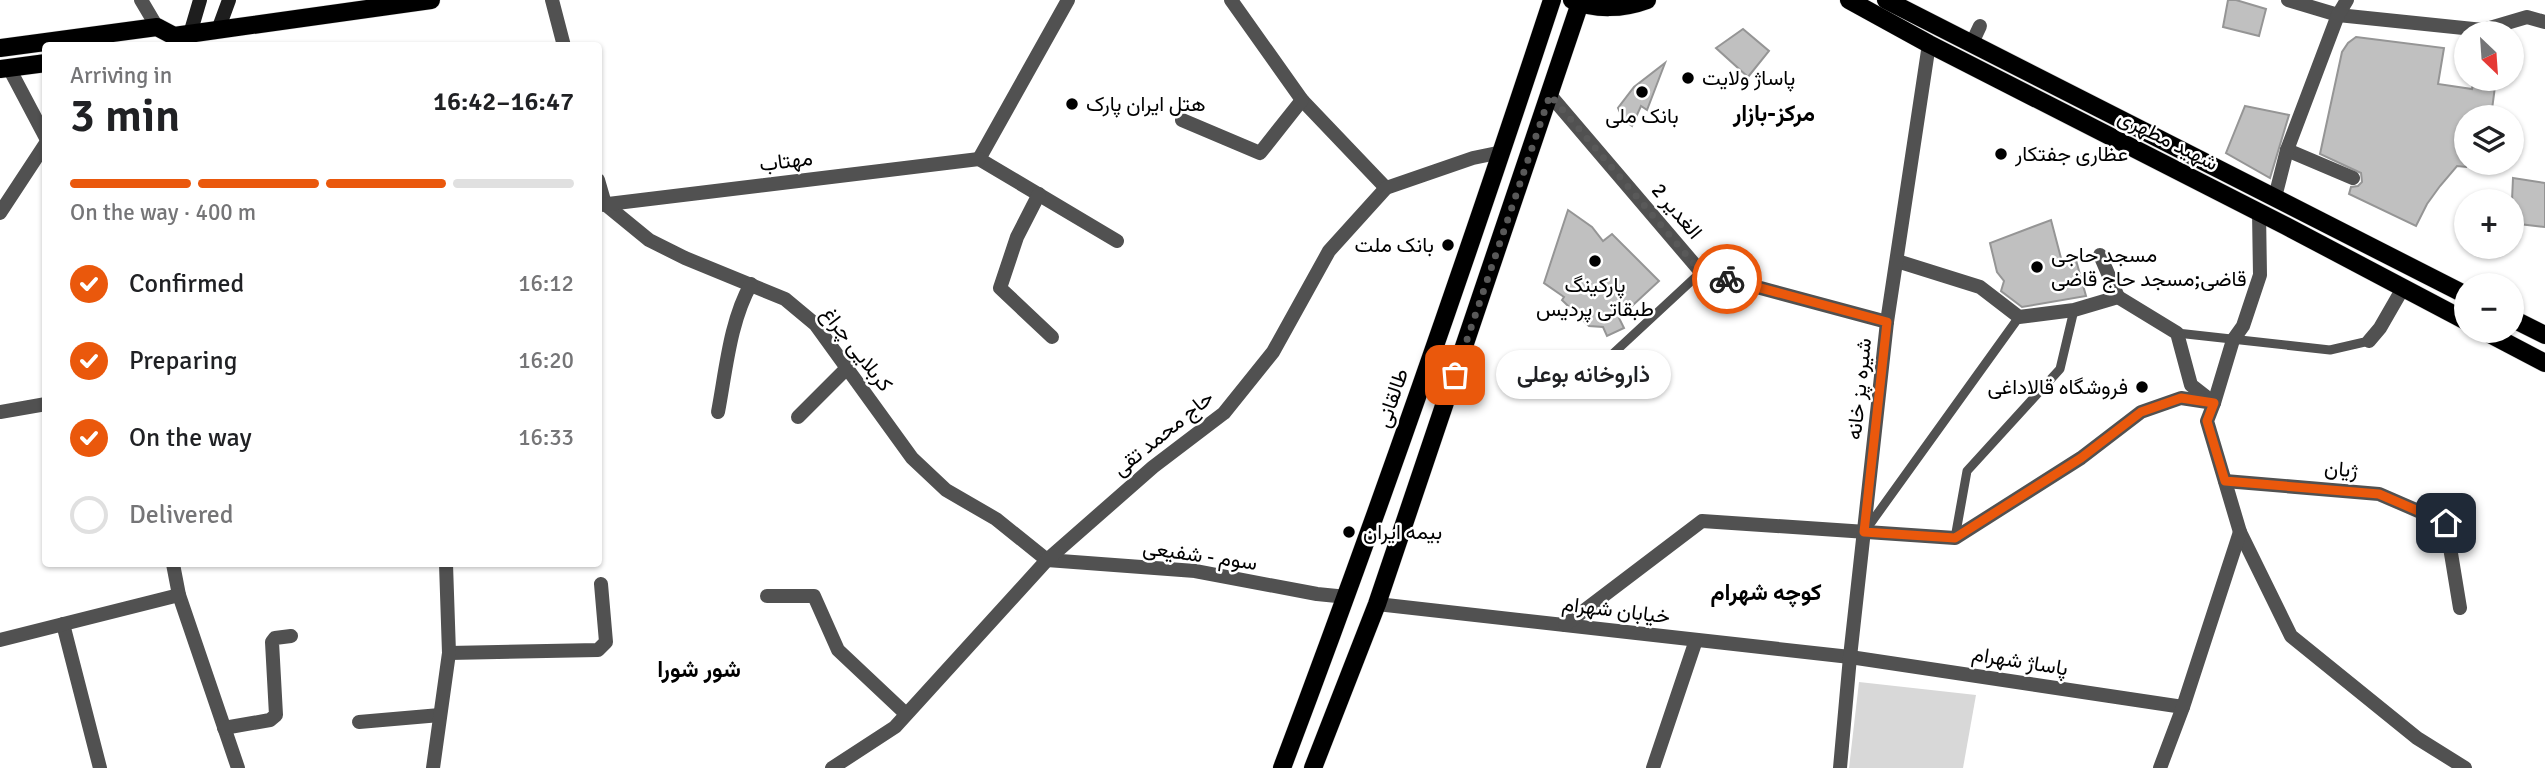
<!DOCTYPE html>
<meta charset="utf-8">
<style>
:root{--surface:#fff;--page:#f2f2f2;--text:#202124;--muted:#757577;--line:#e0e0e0;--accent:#ea580c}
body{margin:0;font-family:Signika,Vazirmatn,sans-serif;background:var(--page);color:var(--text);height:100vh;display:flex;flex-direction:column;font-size:26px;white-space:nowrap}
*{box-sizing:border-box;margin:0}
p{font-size:23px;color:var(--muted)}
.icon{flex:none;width:38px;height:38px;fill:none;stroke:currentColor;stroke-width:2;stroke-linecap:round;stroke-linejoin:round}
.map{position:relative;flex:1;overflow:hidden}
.drawer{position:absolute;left:42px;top:42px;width:560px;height:525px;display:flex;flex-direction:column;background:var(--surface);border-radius:7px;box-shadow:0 2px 5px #0004}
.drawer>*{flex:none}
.needle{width:46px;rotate:155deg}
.controls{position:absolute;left:2454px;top:21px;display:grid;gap:14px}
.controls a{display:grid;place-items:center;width:70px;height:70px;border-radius:50%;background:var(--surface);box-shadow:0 2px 5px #0004;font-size:35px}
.pin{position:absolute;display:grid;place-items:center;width:60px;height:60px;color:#fff;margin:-30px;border-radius:14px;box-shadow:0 4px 10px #0006}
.courier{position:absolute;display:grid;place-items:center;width:70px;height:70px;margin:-35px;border:5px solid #ea580c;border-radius:50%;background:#fff;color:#222;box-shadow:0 2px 9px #0007}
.bubble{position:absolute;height:49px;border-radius:24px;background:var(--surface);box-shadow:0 2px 5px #0004;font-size:23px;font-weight:600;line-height:49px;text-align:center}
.summary em{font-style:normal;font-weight:600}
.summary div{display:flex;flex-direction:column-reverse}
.summary{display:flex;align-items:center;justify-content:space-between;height:119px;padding:0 28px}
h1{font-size:46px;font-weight:600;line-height:52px}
.bar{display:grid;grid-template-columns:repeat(4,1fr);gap:10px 7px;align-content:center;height:84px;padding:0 28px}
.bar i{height:9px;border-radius:5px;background:var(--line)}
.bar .selected{background:var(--accent)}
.bar p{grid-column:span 4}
ol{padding:0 28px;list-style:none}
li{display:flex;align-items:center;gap:21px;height:77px}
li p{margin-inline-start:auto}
li .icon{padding:7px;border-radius:50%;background:var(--accent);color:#fff;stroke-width:4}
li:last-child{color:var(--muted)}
li i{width:38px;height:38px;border:4px solid var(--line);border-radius:50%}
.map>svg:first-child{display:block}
.green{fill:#d8d8d8}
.building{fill:#c0c0c0;stroke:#959595;stroke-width:2}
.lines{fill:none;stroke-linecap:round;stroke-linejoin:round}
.primary-casing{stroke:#dbdbdb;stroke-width:19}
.service{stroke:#515151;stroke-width:9}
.minor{stroke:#515151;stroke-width:14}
.secondary{stroke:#1e1e1e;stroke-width:14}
.primary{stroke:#000;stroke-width:18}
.done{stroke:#595959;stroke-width:7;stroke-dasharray:0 12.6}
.route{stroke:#ea580c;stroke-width:9}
.poi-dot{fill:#000;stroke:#fff;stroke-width:2.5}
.labels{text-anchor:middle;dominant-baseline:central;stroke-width:5;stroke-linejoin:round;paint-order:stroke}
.poi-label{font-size:21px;fill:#000;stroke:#fff;text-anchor:start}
.street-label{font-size:21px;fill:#000;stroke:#fff}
.neighbourhood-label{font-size:23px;font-weight:bold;fill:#000;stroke:#fff}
</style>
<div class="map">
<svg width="2545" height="768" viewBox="0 0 2545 768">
<rect width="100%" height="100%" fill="#fff"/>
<polygon class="green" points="1859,682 1976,695 1963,768 1849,768"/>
<g class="building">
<polygon points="2228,0 2236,0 2266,9 2259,36 2223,27"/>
<polygon points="1743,29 1769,51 1748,77 1716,48"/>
<polygon points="2356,37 2444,48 2438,84 2472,89 2474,79 2496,79 2491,117 2466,117 2466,167 2457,166 2440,186 2427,204 2416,226 2349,194 2351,187 2358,186 2362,182 2361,173 2320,154 2342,52 2348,43"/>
<polygon points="1665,63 1647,110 1641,106 1632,126 1623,119 1618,108 1634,87"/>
<polygon points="2245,106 2289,115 2270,178 2226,153"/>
<polygon points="2513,178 2545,183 2545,227 2511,223"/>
<polygon points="1568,210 1592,227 1603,241 1612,234 1659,281 1619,318 1624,328 1607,336 1603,327 1589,326 1562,300 1564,297 1544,283"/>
<polygon points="2051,220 2062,262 2076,260 2086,296 2022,307 2001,291 2004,281 1997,272 1990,243"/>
</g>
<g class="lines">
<g class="primary-casing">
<g id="primary">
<path d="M1572 0C1595 10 1623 9 1647 0"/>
<polyline points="1849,0 1929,44 2286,226 2466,321"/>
<polyline points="1886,0 2466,295"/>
<polyline points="0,48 157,27 174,36 431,0"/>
<polyline points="0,69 46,63"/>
<polyline points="2511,318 2545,335"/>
<polyline points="2484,331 2545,363"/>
<path d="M1282 768C1378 514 1467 258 1552 0"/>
<polyline points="1313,768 1377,604 1580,3"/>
</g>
</g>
<g class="service">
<polyline points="2177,333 2330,350 2369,341"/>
<polyline points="1534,376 1577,387 1701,272"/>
<polyline points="1865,531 2019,317"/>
<polyline points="1955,538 1967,471 2060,369 2074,310"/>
</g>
<g class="minor">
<polyline points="141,0 157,27"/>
<polyline points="552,0 564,46"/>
<polyline points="1231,0 1302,100 1386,188"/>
<polyline points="2288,0 2338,15 2483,30 2527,17 2545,22"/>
<polyline points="1972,43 1980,26"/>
<polyline points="9,68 46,138"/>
<polyline points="1550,95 1701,272 1887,322"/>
<polyline points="1182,120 1260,153 1302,100"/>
<polyline points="2287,150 2353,178"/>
<polyline points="979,159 1068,0"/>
<polyline points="979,159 1117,241"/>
<polyline points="598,180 605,204 649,240 685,258 785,299 815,324 912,458 946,490 996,519 1047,560"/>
<polyline points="1039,194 1017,237 1000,288 1052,337"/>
<polyline points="2275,197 2287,150 2338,15 2347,0"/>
<polyline points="600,205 979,159"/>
<polyline points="0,213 46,143"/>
<polyline points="1897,261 1980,287 2019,317 2074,310 2118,297 2100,255"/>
<polyline points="2118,297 2177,333 2191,385 2214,403 2207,421 2240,532 2291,636 2417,738 2465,768"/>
<polyline points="2369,341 2380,328 2403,288"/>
<polyline points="0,412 46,404"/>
<path d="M718 412C726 370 730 321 751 284"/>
<polyline points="798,417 848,367"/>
<polyline points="2225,481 2379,494 2446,523 2460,608"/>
<polyline points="1047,560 1195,571 1317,594 1347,597"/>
<polyline points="173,564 179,595 238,768"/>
<polyline points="767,596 814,596 838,650 906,714"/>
<polyline points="1377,604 1850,657 2183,707"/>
<polyline points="63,624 100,768"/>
<polyline points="1565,625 1702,521 1955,538 2081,458 2141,412 2181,398 2214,403 2233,340 2243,326 2260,275 2259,212"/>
<polyline points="0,640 179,595"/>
<polyline points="449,653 598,650 606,642 601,584"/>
<polyline points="359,722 440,715"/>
<polyline points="224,728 270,720 276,715 272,642 275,638 291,636"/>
<polyline points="433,768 449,653 446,564"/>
<polyline points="832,768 895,727 1047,560 1153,467 1224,413 1273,352 1329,251 1386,188 1473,158 1502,152"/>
<polyline points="1653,768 1696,640"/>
<polyline points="1840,768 1850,657 1887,322 1929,44"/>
<polyline points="2160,768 2183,707 2240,532"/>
</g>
<g class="secondary">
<polyline points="218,30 229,0"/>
<polyline points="190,34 200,0"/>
</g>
<use href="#primary" class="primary"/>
</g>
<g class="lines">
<polyline class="done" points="1455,375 1550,95 1701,272 1727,279"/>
<polyline class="route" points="1727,279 1887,322 1864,532 1955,538 2081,458 2141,412 2181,398 2214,403 2207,421 2225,481 2379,494 2446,523"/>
</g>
<g class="poi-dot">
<circle cx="1688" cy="78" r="7"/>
<circle cx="1642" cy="92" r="7"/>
<circle cx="1072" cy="104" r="7"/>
<circle cx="2001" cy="154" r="7"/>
<circle cx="1448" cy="245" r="7"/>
<circle cx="1595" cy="261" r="7"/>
<circle cx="2037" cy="267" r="7"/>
<circle cx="2142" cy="387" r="7"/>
<circle cx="1349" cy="532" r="7"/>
</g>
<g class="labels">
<g class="poi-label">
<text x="1702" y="78">پاساژ ولایت</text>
<text x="1086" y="104">هتل ایران پارک</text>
<text x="1642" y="116" text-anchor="middle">بانک ملی</text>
<text x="2015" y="154">عظاری جفتکار</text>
<text x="1434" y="245" text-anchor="end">بانک ملت</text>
<text x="2051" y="255">مسجد حاجی<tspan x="2051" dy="24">قاضی;مسجد حاج قاضی</tspan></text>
<text x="1595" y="285" text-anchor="middle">پارکینگ<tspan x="1595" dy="24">طبقاتی پردیس</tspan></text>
<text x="2128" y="387" text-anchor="end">فروشگاه قالاداغی</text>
<text x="1363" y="532">بیمه ایران</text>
</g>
<g class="street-label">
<text transform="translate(2168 140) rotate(27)">شهید مطهری</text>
<text transform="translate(786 161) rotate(-7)">مهتاب</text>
<text transform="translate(1677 211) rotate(50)">2 الغدیر</text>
<text transform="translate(857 349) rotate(52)">کربلایی چراغ</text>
<text transform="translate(1859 389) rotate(-84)">شیره پز خانه</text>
<text transform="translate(1392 398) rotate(-71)">طالقانی</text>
<text transform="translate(1163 433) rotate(-39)">حاج محمد تقی</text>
<text transform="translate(2341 469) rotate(5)">ژیان</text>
<text transform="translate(1200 555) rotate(8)">سوم - شفیعی</text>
<text transform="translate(1616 610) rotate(7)">خیابان شهرام</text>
<text transform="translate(2020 661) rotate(9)">پاساژ شهرام</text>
</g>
<g class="neighbourhood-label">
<text x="1774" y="113">مرکز-بازار</text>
<text x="1766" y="592">کوچه شهرام</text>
<text x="699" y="669">شور شورا</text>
</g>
</g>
</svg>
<div class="controls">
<a><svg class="needle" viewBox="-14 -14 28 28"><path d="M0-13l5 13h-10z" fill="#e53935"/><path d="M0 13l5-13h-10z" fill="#757577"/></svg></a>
<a><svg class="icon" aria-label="layers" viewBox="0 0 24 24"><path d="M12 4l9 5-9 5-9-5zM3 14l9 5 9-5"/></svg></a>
<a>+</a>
<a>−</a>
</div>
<div class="pin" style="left:1455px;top:375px;background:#ea580c"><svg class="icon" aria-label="bag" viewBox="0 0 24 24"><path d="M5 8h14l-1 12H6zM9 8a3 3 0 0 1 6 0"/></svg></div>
<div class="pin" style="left:2446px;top:523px;background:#1f2937"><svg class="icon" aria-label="home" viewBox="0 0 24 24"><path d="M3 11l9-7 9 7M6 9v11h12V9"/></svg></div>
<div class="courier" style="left:1727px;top:279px"><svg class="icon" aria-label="bike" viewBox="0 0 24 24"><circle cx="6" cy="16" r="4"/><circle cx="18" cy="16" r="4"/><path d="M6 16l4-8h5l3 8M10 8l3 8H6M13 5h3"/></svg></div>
<div class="bubble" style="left:1496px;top:350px;width:175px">ذاروخانه بوعلی</div>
<section class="drawer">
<div class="summary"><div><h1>3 min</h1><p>Arriving in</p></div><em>16:42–16:47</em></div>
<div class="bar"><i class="selected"></i><i class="selected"></i><i class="selected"></i><i></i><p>On the way · 400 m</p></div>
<ol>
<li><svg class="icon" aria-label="check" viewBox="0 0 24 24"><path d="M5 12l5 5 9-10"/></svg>Confirmed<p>16:12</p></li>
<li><svg class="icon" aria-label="check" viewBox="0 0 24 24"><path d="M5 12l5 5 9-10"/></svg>Preparing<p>16:20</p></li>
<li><svg class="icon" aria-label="check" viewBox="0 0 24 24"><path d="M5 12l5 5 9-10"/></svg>On the way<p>16:33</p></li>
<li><i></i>Delivered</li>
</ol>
</section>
</div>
